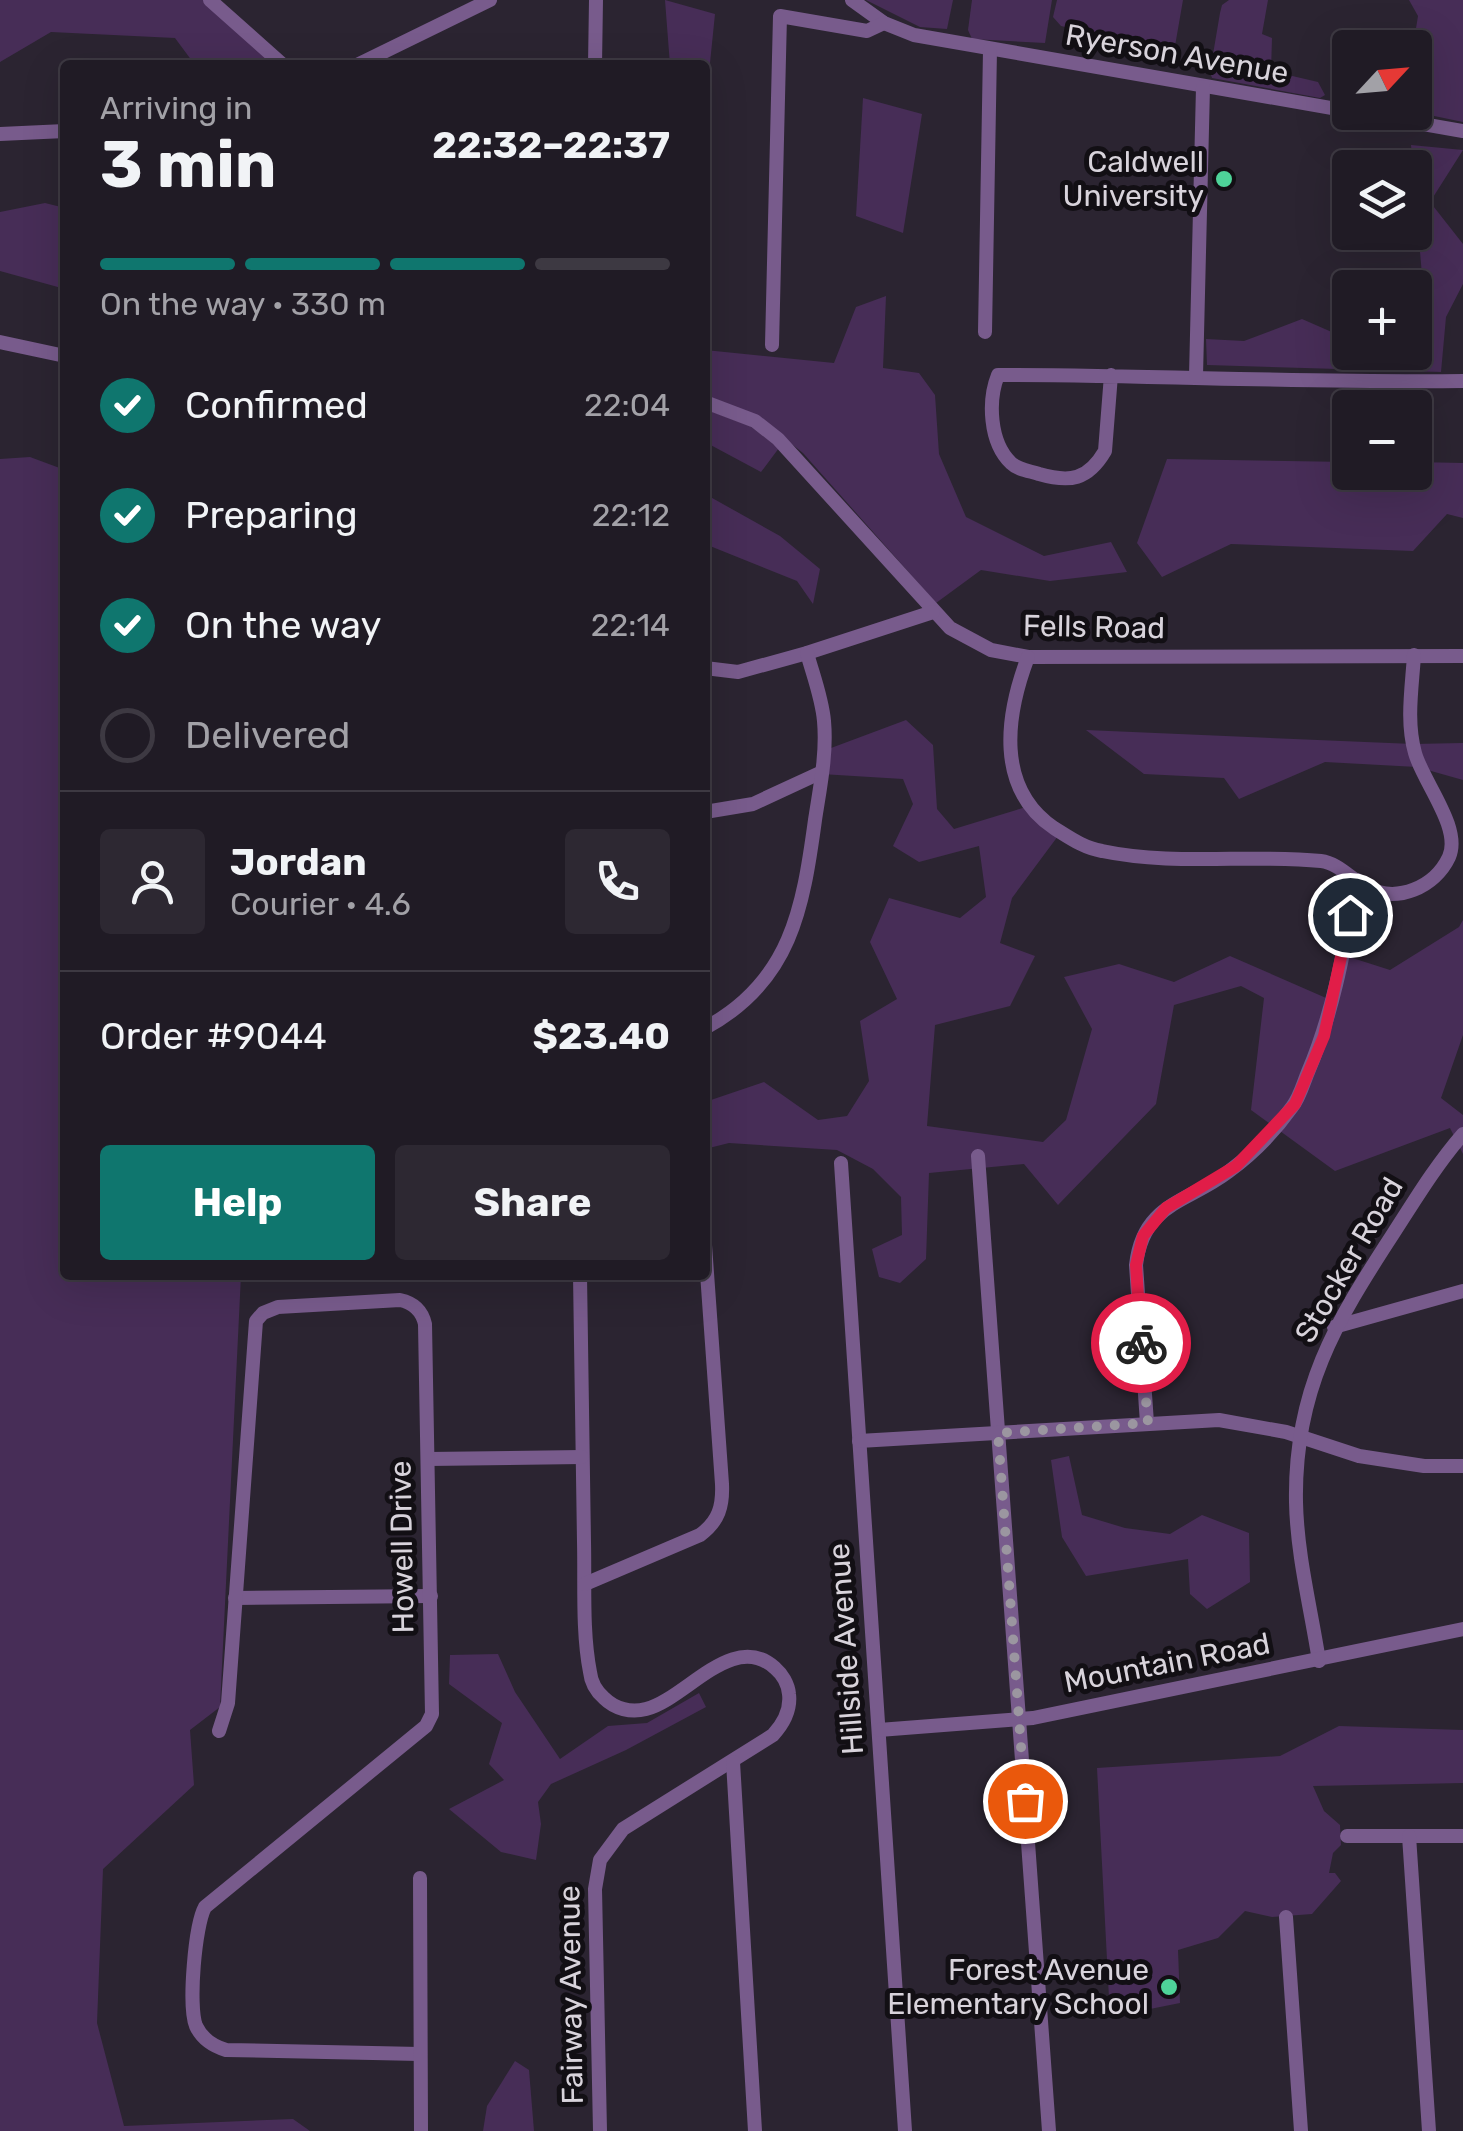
<!DOCTYPE html>
<meta charset="utf-8">
<style>
:root{--surface:#201b25;--page:#2d2832;--text:#f1f3f6;--muted:#a2a1a7;--line:#3d3942;--accent:#0f766e}
body{margin:0;font-family:Rubik,sans-serif;background:var(--page);color:var(--text);height:100vh;display:flex;flex-direction:column;font-size:38px;white-space:nowrap}
*{box-sizing:border-box;margin:0}
p{font-size:32px;color:var(--muted)}
.icon{flex:none;width:55px;height:55px;fill:none;stroke:currentColor;stroke-width:2;stroke-linecap:round;stroke-linejoin:round}
.map{position:relative;flex:1;overflow:hidden}
.panel{position:absolute;left:60px;top:60px;width:650px;height:1220px;display:flex;flex-direction:column;background:var(--surface);border-radius:10px;box-shadow:0 10px 40px #0002,0 0 0 2px var(--line)}
.panel>*{flex:none}
.needle{width:65px;rotate:64deg}
.buttons{position:absolute;left:1332px;top:30px;display:grid;gap:20px}
.buttons a{display:grid;place-items:center;width:100px;height:100px;border-radius:10px;background:var(--surface);box-shadow:0 10px 40px #0002,0 0 0 2px var(--line);font-size:50px}
.pin{position:absolute;display:grid;place-items:center;width:85px;height:85px;color:#fff;margin:-42px;border:5px solid #fff;border-radius:50%;box-shadow:0 2px 10px #0007}
.courier{position:absolute;display:grid;place-items:center;width:100px;height:100px;margin:-50px;border:8px solid #e11d48;border-radius:50%;background:#fff;color:#222;box-shadow:0 2px 12px #0007}
.summary em{font-style:normal;font-weight:700}
.summary div{display:flex;flex-direction:column-reverse}
.summary{display:flex;align-items:center;justify-content:space-between;height:170px;padding:0 40px}
h1{font-size:65px;font-weight:700;line-height:75px}
.bar{display:grid;grid-template-columns:repeat(4,1fr);gap:15px 10px;align-content:center;height:120px;padding:0 40px}
.bar i{height:12px;border-radius:8px;background:var(--line)}
.bar .active{background:var(--accent)}
.bar p{grid-column:span 4}
.line{display:flex;align-items:center;gap:25px;padding:0 40px;border-top:2px solid var(--line)}
.line div{flex:1}
.round{display:grid;place-items:center;flex:none;width:105px;height:105px;border-radius:10px;background:var(--page)}
ol{padding:0 40px;list-style:none}
li{display:flex;align-items:center;gap:30px;height:110px}
li p{margin-inline-start:auto}
li .icon{padding:10px;border-radius:50%;background:var(--accent);color:#fff;stroke-width:4}
li:last-child{color:var(--muted)}
li i{width:55px;height:55px;border:5px solid var(--line);border-radius:50%}
.primary-button{display:flex;gap:20px;margin-top:auto;padding:20px 40px}
.primary-button a{flex:1;height:115px;border-radius:10px;background:var(--accent);color:#fff;font-size:40px;font-weight:700;line-height:115px;text-align:center}
.primary-button a+a{background:var(--page);color:var(--text)}
.map>svg:first-child{display:block}
.green{fill:#472d57}
.lines{fill:none;stroke-linecap:round;stroke-linejoin:round}
.minor{stroke:#785b8c;stroke-width:14}
.done{stroke:#9b96a0;stroke-width:10;stroke-dasharray:0 18}
.route{stroke:#e11d48;stroke-width:12}
.poi-dot{fill:#4ed399;stroke:#120f14;stroke-width:4}
.labels{text-anchor:middle;dominant-baseline:central;stroke-width:10;stroke-linejoin:round;paint-order:stroke}
.street-label{font-size:30px;fill:#d8d3db;stroke:#120f14}
.poi-label{font-size:30px;fill:#d8d3db;stroke:#120f14;text-anchor:end}
</style>
<div class="map">
<svg width="1463" height="2131" viewBox="0 0 1463 2131">
<rect width="100%" height="100%" fill="#2b2431"/>
<g class="green">
<polygon points="0,0 205,0 275,65 195,65 175,38 51,32 0,62"/>
<polygon points="665,0 715,14 705,112 705,65 670,65"/>
<polygon points="866,0 953,0 947,29 920,27"/>
<polygon points="972,0 1052,0 1045,43 972,39 968,30"/>
<polygon points="1057,0 1183,0 1175,46 1168,45 1167,50 1061,26 1053,17"/>
<polygon points="1229,0 1268,0 1262,34 1272,38 1271,71 1318,82 1325,95 1320,98 1212,78 1210,72 1220,13 1222,5"/>
<polygon points="1409,0 1463,0 1463,122 1415,112 1413,47 1418,16"/>
<polygon points="863,98 922,114 903,233 856,216"/>
<polygon points="1411,145 1463,150 1430,202 1463,244 1463,284 1446,317 1441,372 1207,365 1206,339 1244,341 1302,319 1350,340 1350,352 1377,353 1401,363 1429,358"/>
<polygon points="45,203 65,208 65,289 0,271 0,212"/>
<polygon points="886,296 883,368 919,373 935,395 939,454 966,517 1044,556 1111,542 1127,572 1050,581 981,570 936,603 803,453 755,415 705,398 705,350 834,363 856,307"/>
<polygon points="705,409 750,426 779,448 761,472 705,442"/>
<polygon points="30,457 65,470 65,1275 241,1275 220,1707 190,1730 194,1785 103,1869 97,2023 124,2126 293,2119 310,2131 0,2131 0,459"/>
<polygon points="1167,459 1350,462 1350,472 1415,472 1415,462 1463,463 1463,518 1447,514 1413,551 1231,544 1162,577 1137,543"/>
<polygon points="705,494 780,536 820,569 813,604 797,581 705,544"/>
<polygon points="906,720 933,745 937,809 954,829 1026,807 1058,836 1012,898 1000,943 1035,956 1010,1006 935,1025 927,1126 1043,1142 1066,1120 1092,1029 1064,977 1119,964 1174,982 1230,956 1333,1001 1343,955 1390,970 1459,927 1463,920 1463,1035 1441,1098 1463,1115 1463,1154 1450,1128 1335,1171 1251,1110 1264,998 1241,986 1174,1005 1156,1104 1058,1205 1024,1164 929,1173 926,1259 900,1283 879,1277 872,1249 902,1235 901,1197 873,1169 837,1150 729,1143 705,1149 705,1102 764,1082 818,1120 847,1116 869,1081 860,1021 897,999 870,942 889,898 960,918 986,897 979,846 919,862 893,846 913,804 903,779 821,774 823,751"/>
<polygon points="1086,730 1413,744 1463,743 1463,780 1417,767 1325,762 1239,799 1224,778 1144,774"/>
<polygon points="1069,1456 1082,1515 1125,1528 1170,1534 1202,1515 1249,1533 1250,1582 1207,1609 1190,1594 1188,1559 1086,1576 1062,1537 1051,1460"/>
<polygon points="498,1654 515,1692 560,1759 608,1726 647,1723 699,1693 706,1707 626,1750 551,1784 538,1802 541,1824 536,1860 501,1852 449,1809 504,1780 489,1764 502,1723 449,1684 450,1655"/>
<polygon points="1339,1726 1463,1730 1463,1783 1313,1786 1324,1811 1340,1825 1341,1845 1333,1853 1329,1873 1335,1873 1341,1881 1312,1914 1272,1917 1245,1911 1218,1938 1178,1950 1180,2003 1110,2017 1097,1768 1280,1756"/>
<polygon points="515,2061 529,2070 534,2131 483,2131 487,2106"/>
</g>
<g class="lines">
<g class="minor">
<polyline points="210,0 283,65"/>
<polyline points="852,0 884,23 914,35 1463,131"/>
<polyline points="357,65 490,0"/>
<polyline points="595,65 596,0"/>
<polyline points="0,134 65,131"/>
<polyline points="985,332 990,50"/>
<polyline points="0,342 65,356"/>
<polyline points="772,345 780,16 867,31 884,23"/>
<path d="M1111 375 1105 451C1088 480 1070 483 1039 474 1030 471 1018 470 1011 463 989 442 988 400 998 375 1153 375 1308 383 1463 381"/>
<polyline points="1196,376 1203,87"/>
<polyline points="705,402 755,421 778,439 950,628 991,650 1028,657 1463,656"/>
<path d="M1028 657C1006 715 995 788 1054 828 1070 838 1084 848 1102 851 1173 866 1249 854 1321 861 1338 863 1351 879 1366 887 1397 904 1435 887 1449 857 1462 828 1423 782 1415 753 1406 721 1412 688 1414 655"/>
<polyline points="705,668 738,672 807,653 933,612"/>
<polyline points="705,812 753,804 822,772"/>
<path d="M705 1028C791 982 803 908 815 820 820 787 827 754 824 721 822 698 813 675 807 653"/>
<polyline points="978,1156 1049,2131"/>
<polyline points="841,1163 905,2131"/>
<path d="M580 1275C581 1364 582 1453 584 1542 585 1584 582 1631 590 1672 591 1682 596 1691 604 1698 615 1709 631 1713 646 1709 686 1699 733 1630 775 1668 782 1674 788 1684 789 1694 791 1710 783 1724 773 1735L623 1829 600 1860 595 1889 600 2131"/>
<polyline points="1334,1327 1463,1291"/>
<path d="M1147 1423 1136 1265C1143 1203 1187 1203 1228 1172 1251 1155 1275 1131 1292 1107 1300 1097 1303 1084 1308 1072 1334 1011 1345 945 1357 880"/>
<polyline points="859,1441 1219,1420 1286,1432 1359,1456 1424,1466 1463,1466"/>
<polyline points="428,1459 582,1457"/>
<path d="M585 1584 700 1535C719 1521 723 1506 722 1484L705 1245"/>
<polyline points="235,1598 431,1596"/>
<path d="M1319 1661C1311 1609 1297 1555 1296 1502 1294 1391 1335 1323 1393 1234 1415 1200 1436 1165 1463 1134"/>
<polyline points="879,1730 1033,1718 1463,1629"/>
<path d="M219 1731 228 1703 256 1321 263 1313 278 1307 400 1300C414 1303 422 1311 425 1324L432 1714 426 1726 205 1907C195 1925 188 2006 196 2026 202 2039 213 2046 226 2050L420 2054"/>
<polyline points="733,1762 755,2131"/>
<polyline points="1347,1836 1463,1836"/>
<polyline points="1409,1836 1429,2131"/>
<polyline points="420,1878 421,2131"/>
<polyline points="1286,1917 1301,2131"/>
</g>
</g>
<g class="lines">
<polyline class="done" points="1025,1801 998,1433 1148,1423 1141,1343"/>
<polyline class="route" points="1141,1343 1136,1265 1143,1236 1166,1208 1236,1166 1295,1104 1324,1036 1350,915"/>
</g>
<g class="poi-dot">
<circle cx="1224" cy="179" r="10"/>
<circle cx="1169" cy="1987" r="10"/>
</g>
<g class="labels">
<g class="street-label">
<text transform="translate(1177 54) rotate(10)">Ryerson Avenue</text>
<text transform="translate(1094 627) rotate(1)">Fells Road</text>
<text transform="translate(1349 1260) rotate(-60)">Stocker Road</text>
<text transform="translate(402 1547) rotate(-91)">Howell Drive</text>
<text transform="translate(846 1649) rotate(-94)">Hillside Avenue</text>
<text transform="translate(1167 1663) rotate(-11)">Mountain Road</text>
<text transform="translate(571 1995) rotate(-91)">Fairway Avenue</text>
</g>
<g class="poi-label">
<text x="1204" y="162">Caldwell<tspan x="1204" dy="34">University</tspan></text>
<text x="1149" y="1970">Forest Avenue<tspan x="1149" dy="34">Elementary School</tspan></text>
</g>
</g>
</svg>
<div class="buttons">
<a><svg class="needle" viewBox="-14 -14 28 28"><path d="M0-13l5 13h-10z" fill="#e53935"/><path d="M0 13l5-13h-10z" fill="#a2a1a7"/></svg></a>
<a><svg class="icon" aria-label="layers" viewBox="0 0 24 24"><path d="M12 4l9 5-9 5-9-5zM3 14l9 5 9-5"/></svg></a>
<a>+</a>
<a>−</a>
</div>
<div class="pin" style="left:1025px;top:1801px;background:#ea580c"><svg class="icon" aria-label="bag" viewBox="0 0 24 24"><path d="M5 8h14l-1 12H6zM9 8a3 3 0 0 1 6 0"/></svg></div>
<div class="pin" style="left:1350px;top:915px;background:#1f2937"><svg class="icon" aria-label="home" viewBox="0 0 24 24"><path d="M3 11l9-7 9 7M6 9v11h12V9"/></svg></div>
<div class="courier" style="left:1141px;top:1343px"><svg class="icon" aria-label="bike" viewBox="0 0 24 24"><circle cx="6" cy="16" r="4"/><circle cx="18" cy="16" r="4"/><path d="M6 16l4-8h5l3 8M10 8l3 8H6M13 5h3"/></svg></div>
<section class="panel">
<div class="summary"><div><h1>3 min</h1><p>Arriving in</p></div><em>22:32–22:37</em></div>
<div class="bar"><i class="active"></i><i class="active"></i><i class="active"></i><i></i><p>On the way · 330 m</p></div>
<ol>
<li><svg class="icon" aria-label="check" viewBox="0 0 24 24"><path d="M5 12l5 5 9-10"/></svg>Confirmed<p>22:04</p></li>
<li><svg class="icon" aria-label="check" viewBox="0 0 24 24"><path d="M5 12l5 5 9-10"/></svg>Preparing<p>22:12</p></li>
<li><svg class="icon" aria-label="check" viewBox="0 0 24 24"><path d="M5 12l5 5 9-10"/></svg>On the way<p>22:14</p></li>
<li><i></i>Delivered</li>
</ol>
<div class="line" style="height:180px"><a class="round"><svg class="icon" aria-label="person" viewBox="0 0 24 24"><circle cx="12" cy="8" r="4"/><path d="M4 21q1-7 8-7t8 7"/></svg></a><div><b>Jordan</b><p>Courier · 4.6</p></div><a class="round"><svg class="icon" aria-label="phone" viewBox="0 0 24 24"><path d="M5 4h4l2 5-3 2q2 4 5 5l2-3 5 2v4C11 20 4 13 5 4z"/></svg></a></div>
<div class="line" style="height:130px"><div>Order #9044</div><b>$23.40</b></div>
<div class="primary-button"><a>Help</a><a>Share</a></div>
</section>
</div>
